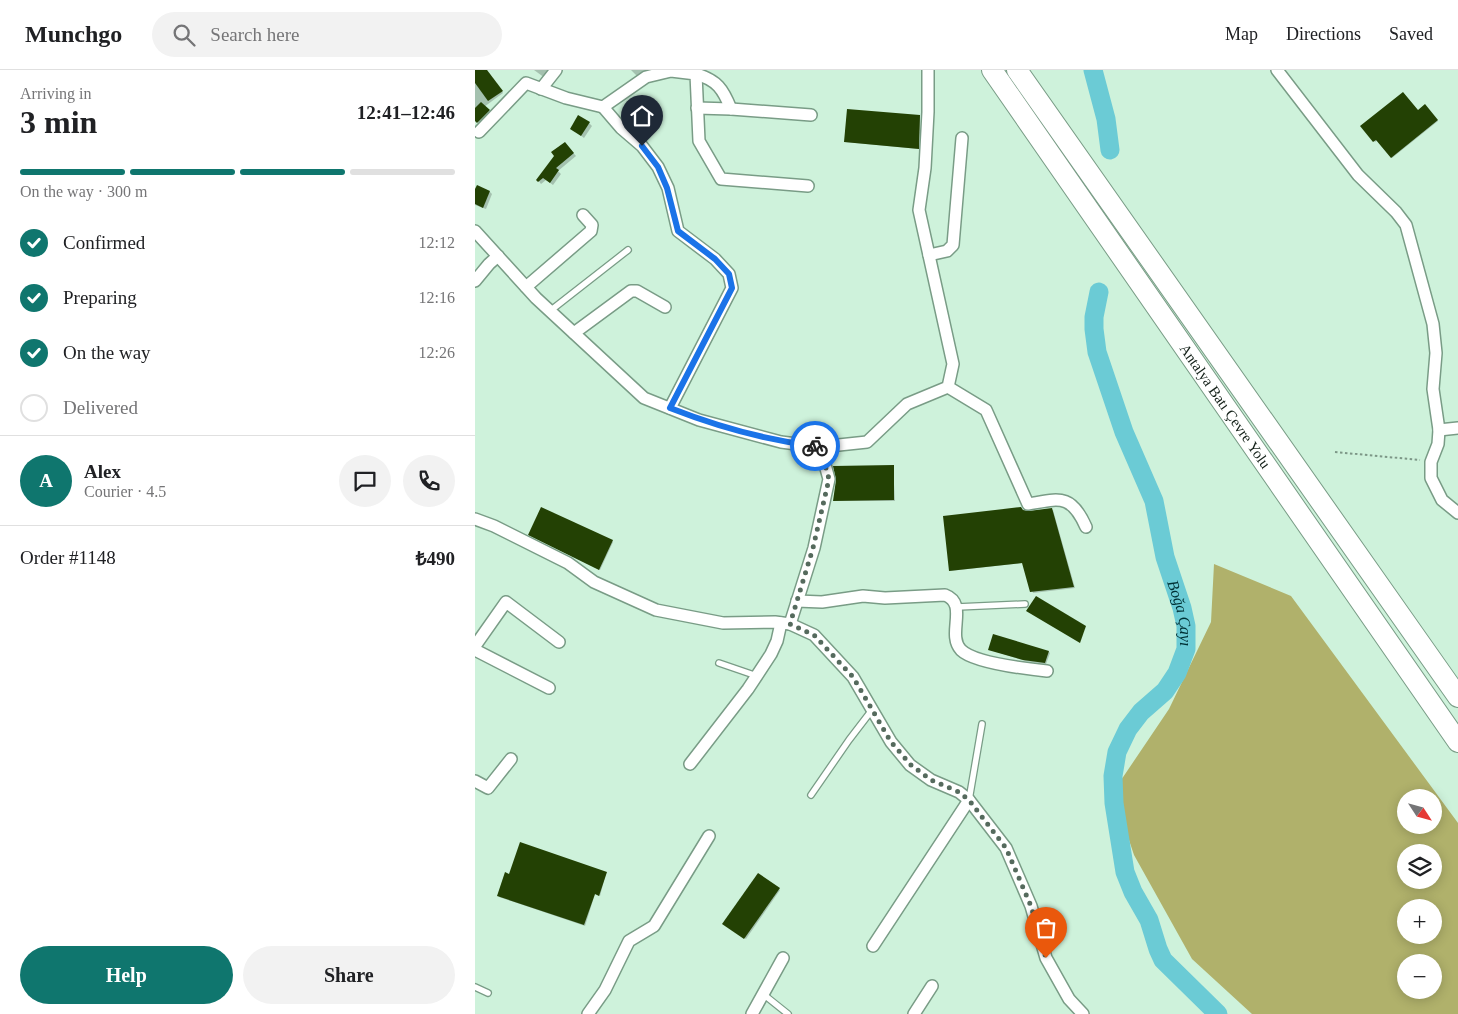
<!DOCTYPE html>
<meta charset="utf-8">
<style>
:root{--surface:#fff;--page:#f2f2f2;--text:#202124;--muted:#757577;--line:#e0e0e0;--accent:#0f766e}
body{margin:0;font-family:Georgia,serif;background:var(--page);color:var(--text);height:100vh;display:flex;flex-direction:column;font-size:19px;white-space:nowrap}
*{box-sizing:border-box;margin:0}
p{font-size:16px;color:var(--muted)}
.icon{flex:none;width:28px;height:28px;fill:none;stroke:currentColor;stroke-width:2;stroke-linecap:round;stroke-linejoin:round}
.map{position:relative;flex:1;overflow:hidden}
.details{display:flex;flex-direction:column;background:var(--surface);width:475px}
.details>*{flex:none}
.needle{width:32px;rotate:126deg}
.tools{position:absolute;left:922px;top:719px;display:grid;gap:10px}
.tools a{display:grid;place-items:center;width:45px;height:45px;border-radius:50%;background:var(--surface);box-shadow:0 2px 12px #0003;font-size:25px}
.pin{position:absolute;display:grid;place-items:center;width:42px;height:42px;color:#fff;margin:-51px -21px;border-radius:50% 50% 50% 0;rotate:-45deg;box-shadow:0 0 5px #0007}
.pin .icon{rotate:45deg}
.courier{position:absolute;display:grid;place-items:center;width:50px;height:50px;margin:-25px;border:4px solid #1a73e8;border-radius:50%;background:#fff;color:#222;box-shadow:0 1px 6px #0007}
.head em{font-style:normal;font-weight:600}
.head div{display:flex;flex-direction:column-reverse}
.head{display:flex;align-items:center;justify-content:space-between;height:85px;padding:0 20px}
h1{font-size:32px;font-weight:600;line-height:38px}
.bar{display:grid;grid-template-columns:repeat(4,1fr);gap:8px 5px;align-content:center;height:60px;padding:0 20px}
.bar i{height:6px;border-radius:4px;background:var(--line)}
.bar .active{background:var(--accent)}
.bar p{grid-column:span 4}
.line{display:flex;align-items:center;gap:12px;padding:0 20px;border-top:1px solid var(--line)}
.line div{flex:1}
.round{display:grid;place-items:center;flex:none;width:52px;height:52px;border-radius:26px;background:var(--page)}
ol{padding:0 20px;list-style:none}
li{display:flex;align-items:center;gap:15px;height:55px}
li p{margin-inline-start:auto}
li .icon{padding:5px;border-radius:50%;background:var(--accent);color:#fff;stroke-width:4}
li:last-child{color:var(--muted)}
li i{width:28px;height:28px;border:2px solid var(--line);border-radius:50%}
.primary-button{display:flex;gap:10px;margin-top:auto;padding:10px 20px}
.primary-button a{flex:1;height:58px;border-radius:30px;background:var(--accent);color:#fff;font-size:20px;font-weight:600;line-height:58px;text-align:center}
.primary-button a+a{background:var(--page);color:var(--text)}
header{display:flex;align-items:center;gap:30px;box-sizing:border-box;height:70px;padding:0 25px;background:var(--surface);border-bottom:1px solid var(--line)}
header strong{font-size:24px}
nav{display:flex;gap:28px;margin-inline-start:auto;font-size:18px}
.search{width:350px;height:45px;background:var(--page);display:flex;align-items:center;gap:12px;box-sizing:border-box;padding:0 18px;border-radius:28px;color:var(--muted);font-size:19px}
main{display:flex;flex:1;min-height:0}
.map>svg:first-child{display:block}
.forest{fill:#b0b16b;fill-rule:evenodd}
.shadow{fill:#0003}
.lines{fill:none;stroke-linecap:round;stroke-linejoin:round}
.river{stroke:#6bcbd5;stroke-width:19}
.building{fill:#234104}
.service-casing{stroke:#799c86;stroke-width:8}
.minor-casing{stroke:#799c86;stroke-width:14}
.trunk-casing{stroke:#799c86;stroke-width:22}
.path{stroke:#7d9787;stroke-width:2;stroke-dasharray:2.5 2.5;stroke-linecap:butt}
.service{stroke:#fff;stroke-width:5.5}
.minor{stroke:#fff;stroke-width:11}
.trunk{stroke:#fff;stroke-width:20}
.done{stroke:#556a5d;stroke-width:5;stroke-dasharray:0 9}
.route{stroke:#1a73e8;stroke-width:6}
.labels{text-anchor:middle;dominant-baseline:central;stroke-width:5;stroke-linejoin:round;paint-order:stroke}
.street-label{font-size:15px;fill:#142119;stroke:#e0feeb}
.water-label{font-size:16px;font-style:italic;fill:#003135;stroke:#e0feeb}
</style>
<header>
<strong>Munchgo</strong>
<div class="search"><svg class="icon" aria-label="search" viewBox="0 0 24 24"><circle cx="10" cy="10" r="6"/><path d="M15 15l6 6"/></svg>Search here</div>
<nav><a>Map</a><a>Directions</a><a>Saved</a></nav>
</header>
<main>
<section class="details">
<div class="head"><div><h1>3 min</h1><p>Arriving in</p></div><em>12:41–12:46</em></div>
<div class="bar"><i class="active"></i><i class="active"></i><i class="active"></i><i></i><p>On the way · 300 m</p></div>
<ol>
<li><svg class="icon" aria-label="check" viewBox="0 0 24 24"><path d="M5 12l5 5 9-10"/></svg>Confirmed<p>12:12</p></li>
<li><svg class="icon" aria-label="check" viewBox="0 0 24 24"><path d="M5 12l5 5 9-10"/></svg>Preparing<p>12:16</p></li>
<li><svg class="icon" aria-label="check" viewBox="0 0 24 24"><path d="M5 12l5 5 9-10"/></svg>On the way<p>12:26</p></li>
<li><i></i>Delivered</li>
</ol>
<div class="line" style="height:90px"><b class="round" style="background:var(--accent);color:#fff">A</b><div><b>Alex</b><p>Courier · 4.5</p></div><a class="round"><svg class="icon" aria-label="chat" viewBox="0 0 24 24"><path d="M4 5h16v11H9l-5 4z"/></svg></a><a class="round"><svg class="icon" aria-label="phone" viewBox="0 0 24 24"><path d="M5 4h4l2 5-3 2q2 4 5 5l2-3 5 2v4C11 20 4 13 5 4z"/></svg></a></div>
<div class="line" style="height:65px"><div>Order #1148</div><b>₺490</b></div>
<div class="primary-button"><a>Help</a><a>Share</a></div>
</section>
<div class="map">
<svg width="983" height="944" viewBox="0 0 983 944">
<rect width="100%" height="100%" fill="#cef2db"/>
<path class="forest" d="M739 494 816 526 983 753V944H777L717 889 659 785 638 722 694 639 736 552ZM931 728H959V755H931ZM931 782H959V810H931ZM931 838H959V865H931ZM931 892H959V920H931Z"/>
<g class="shadow">
<polygon points="0,0 12,0 28,23 9,37 15,42 4,53 0,49"/>
<polygon points="59,0 77,0 70,8"/>
<polygon points="156,0 173,0 162,6"/>
<polygon points="950,36 963,51 917,88 903,70 900,72 887,57 943,42"/>
<polygon points="445,46 444,79 370,72"/>
<polygon points="114,53 117,56 109,68 97,59"/>
<polygon points="92,76 101,86 83,101 86,104 78,115 71,110 66,114 63,110"/>
<polygon points="0,122 15,122 17,124 11,139 0,135"/>
<polygon points="418,397 420,431 359,431"/>
<polygon points="578,440 600,518 558,523 548,493 475,501 469,447"/>
<polygon points="55,465 137,471 138,472 125,500"/>
<polygon points="516,580 574,582 575,583 571,594 550,591"/>
<polygon points="131,803 125,826 120,824 110,856 24,827 35,805"/>
<polygon points="283,805 305,820 271,869 249,854"/>
</g>
<g class="lines">
<g class="river">
<polyline points="618,0 631,49 635,80"/>
<path id="s1" d="M624 222 619 247V259L622 282 649 362 679 431 690 487 707 538 711 556V579L702 603 690 621 666 642 653 659 642 682 638 706 639 733 650 802 658 822 674 850 683 879 688 890 743 944"/>
</g>
</g>
<g class="building">
<polygon points="0,0 12,0 28,21 13,31 0,13"/>
<polygon points="928,22 943,40 950,34 963,50 916,88 901,70 898,72 885,56"/>
<polygon points="6,32 15,40 2,53 0,51 0,38"/>
<polygon points="372,39 445,45 444,79 369,72"/>
<polygon points="103,45 115,52 106,66 95,59"/>
<polygon points="90,72 99,83 81,98 84,100 75,113 68,108 63,112 61,110 79,86 76,82"/>
<polygon points="2,115 15,121 8,138 0,134 0,119"/>
<polygon points="419,395 419,430 358,431 361,410 358,396"/>
<polygon points="66,437 138,470 124,500 53,465"/>
<polygon points="546,437 548,440 554,441 577,438 599,517 555,522 547,493 474,501 468,446"/>
<polygon points="561,526 611,556 605,573 551,541"/>
<polygon points="518,564 574,581 570,593 548,590 513,580"/>
<polygon points="45,772 132,802 124,826 120,824 109,855 22,826 30,802 34,804"/>
<polygon points="283,803 305,818 269,869 247,854"/>
</g>
<g class="lines">
<g class="service-casing">
<g id="service">
<polyline points="75,241 153,180"/>
<polyline points="482,537 550,534"/>
<polyline points="244,593 282,606"/>
<polyline points="336,725 374,670 397,640"/>
<polyline points="494,730 507,654"/>
<polyline points="0,917 13,923"/>
<polyline points="288,924 313,944"/>
</g>
</g>
<g class="minor-casing">
<g id="minor">
<polyline points="802,0 883,105 921,142 931,155 958,254 961,283 958,319 964,360 963,374 956,392 956,408 967,430 983,443"/>
<path d="M221 4C242 10 248 19 256 39L222 38"/>
<polyline points="66,19 81,0"/>
<polyline points="128,37 146,58 167,76 183,97 193,118 203,161 240,189 254,204 257,218 195,338"/>
<polyline points="256,39 336,45"/>
<polyline points="4,62 51,13 91,28 128,37 171,7 196,1 221,4 224,71 246,109 333,116"/>
<polyline points="0,161 61,228 169,328 224,350 306,372 345,377 392,372 432,334 473,317 478,294 444,140 450,98 453,42 453,0"/>
<polyline points="454,185 472,181 478,175 487,68"/>
<polyline points="0,211 14,194 23,186"/>
<polyline points="51,217 116,161 117,155 108,145"/>
<polyline points="99,263 156,221 162,221 190,237"/>
<path d="M473 317 511 340 553 434C584 429 596 423 611 457"/>
<polyline points="964,360 983,358"/>
<polyline points="0,449 19,456 93,493 119,512 181,540 248,553 300,552 315,554 339,565 378,607 416,672 435,695 456,710 484,722 494,730 531,778 556,836 571,888 594,929 608,944"/>
<path d="M322 531 347 532 388 526 410 528 470 525C494 534 471 564 486 580 499 593 553 599 572 601"/>
<polyline points="315,554 339,478 354,409 345,377"/>
<polyline points="0,576 31,532 84,572"/>
<polyline points="0,580 74,618"/>
<polyline points="215,694 273,619 296,584 302,571 306,553"/>
<polyline points="0,711 13,718 36,689"/>
<polyline points="398,876 494,730"/>
<polyline points="113,944 130,920 154,871 179,856 234,766"/>
<polyline points="277,944 308,888"/>
<polyline points="439,944 457,916"/>
</g>
</g>
<g class="trunk-casing">
<g id="trunk">
<path id="s2" d="M517 0 983 672"/>
<polyline points="542,0 983,627"/>
</g>
</g>
<polyline class="path" points="860,382 945,390"/>
<use href="#service" class="service"/>
<use href="#minor" class="minor"/>
<use href="#trunk" class="trunk"/>
</g>
<g class="lines">
<polyline class="done" points="340,376 345,377 354,409 338,478 315,554 339,565 378,607 416,672 436,695 456,710 484,722 494,730 531,778 556,836 571,888"/>
<path class="route" d="M167 76 183 97 192 118 203 161 240 189 254 204 257 218 195 338C241 356 290 370 340 376"/>
</g>
<g class="labels">
<g class="street-label">
<text stroke="none"><textPath href="#s2" startOffset="409">Antalya Batı Çevre Yolu</textPath></text>
</g>
<g class="water-label">
<text stroke="none"><textPath href="#s1" startOffset="336">Boğa Çayı</textPath></text>
</g>
</g>
</svg>
<div class="tools">
<a><svg class="needle" viewBox="-14 -14 28 28"><path d="M0-13l5 13h-10z" fill="#e53935"/><path d="M0 13l5-13h-10z" fill="#757577"/></svg></a>
<a><svg class="icon" aria-label="layers" viewBox="0 0 24 24"><path d="M12 4l9 5-9 5-9-5zM3 14l9 5 9-5"/></svg></a>
<a>+</a>
<a>−</a>
</div>
<div class="pin" style="left:571px;top:888px;background:#ea580c"><svg class="icon" aria-label="bag" viewBox="0 0 24 24"><path d="M5 8h14l-1 12H6zM9 8a3 3 0 0 1 6 0"/></svg></div>
<div class="pin" style="left:167px;top:76px;background:#1f2937"><svg class="icon" aria-label="home" viewBox="0 0 24 24"><path d="M3 11l9-7 9 7M6 9v11h12V9"/></svg></div>
<div class="courier" style="left:340px;top:376px"><svg class="icon" aria-label="bike" viewBox="0 0 24 24"><circle cx="6" cy="16" r="4"/><circle cx="18" cy="16" r="4"/><path d="M6 16l4-8h5l3 8M10 8l3 8H6M13 5h3"/></svg></div>
</div>
</main>
